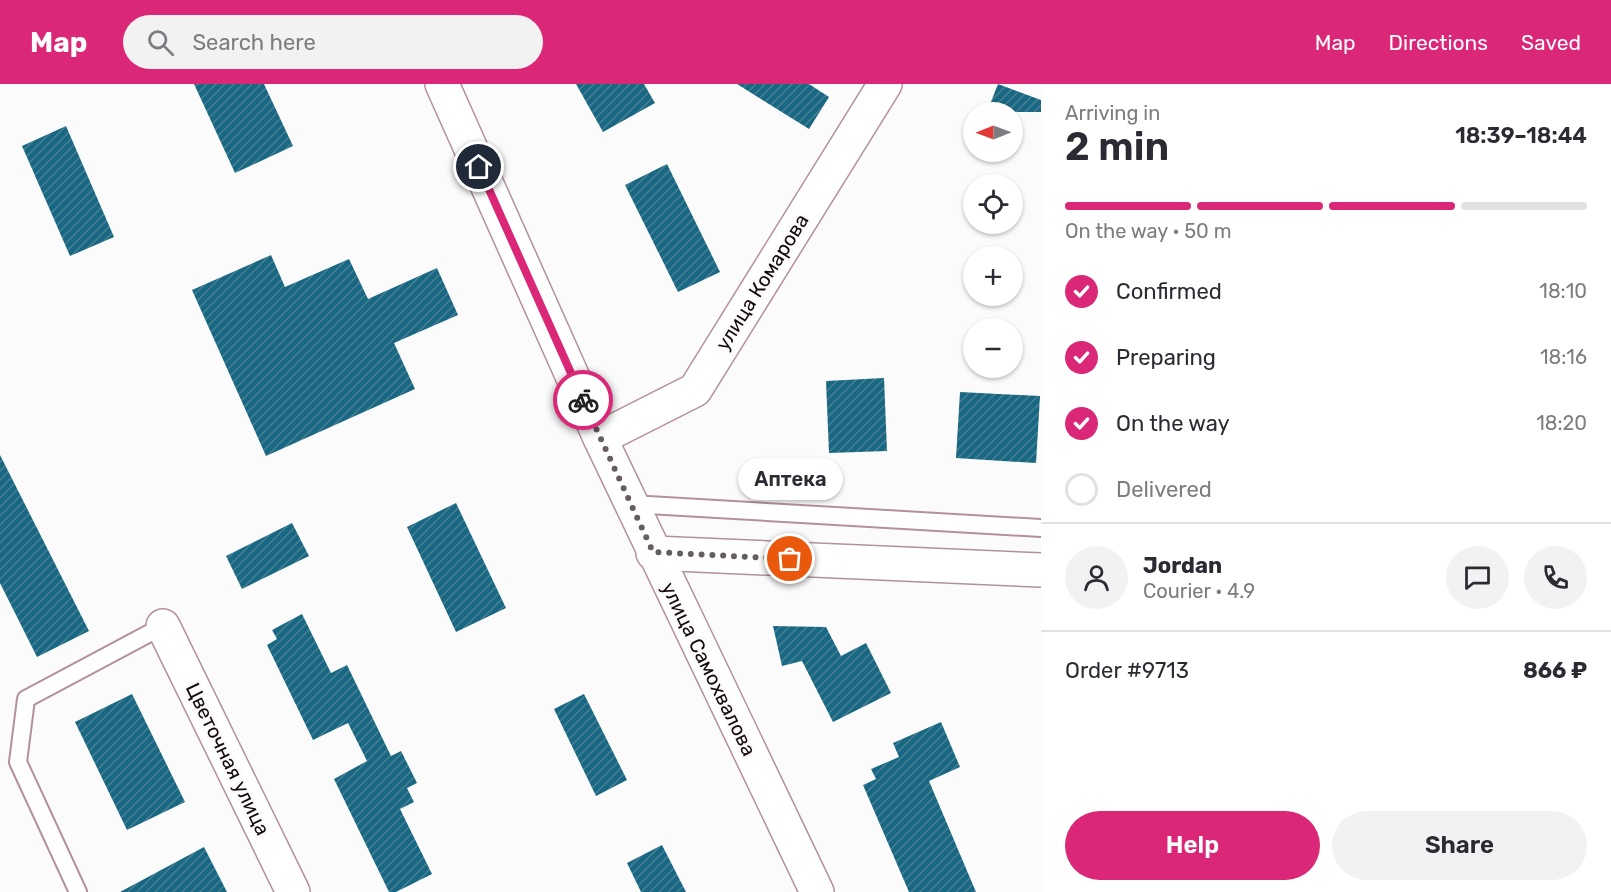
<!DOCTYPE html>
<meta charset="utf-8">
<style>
:root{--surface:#fff;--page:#f2f2f3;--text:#2b2b33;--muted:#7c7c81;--line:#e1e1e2;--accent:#db2777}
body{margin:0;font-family:Rubik,sans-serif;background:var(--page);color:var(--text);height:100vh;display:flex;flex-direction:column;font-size:22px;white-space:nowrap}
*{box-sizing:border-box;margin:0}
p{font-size:20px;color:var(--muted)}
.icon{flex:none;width:33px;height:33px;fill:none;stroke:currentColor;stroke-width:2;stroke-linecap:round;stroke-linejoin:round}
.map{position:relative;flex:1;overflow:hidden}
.sheet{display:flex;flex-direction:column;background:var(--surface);width:570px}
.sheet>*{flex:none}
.needle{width:39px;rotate:269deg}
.fabs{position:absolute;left:963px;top:18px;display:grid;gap:12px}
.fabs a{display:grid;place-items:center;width:60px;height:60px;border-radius:50%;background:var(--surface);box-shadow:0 2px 4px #0004;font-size:30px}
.pin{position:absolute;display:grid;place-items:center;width:51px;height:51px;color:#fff;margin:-26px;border:3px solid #fff;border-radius:50%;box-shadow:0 2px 6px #0007}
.courier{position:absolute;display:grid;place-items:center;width:60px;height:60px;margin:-30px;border:4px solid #db2777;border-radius:50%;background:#fff;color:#222;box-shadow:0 2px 8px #0007}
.bubble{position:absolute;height:42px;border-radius:21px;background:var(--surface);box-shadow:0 2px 4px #0004;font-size:20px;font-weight:600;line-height:42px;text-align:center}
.summary em{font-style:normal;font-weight:600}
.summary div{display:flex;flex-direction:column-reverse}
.summary{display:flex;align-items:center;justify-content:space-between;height:102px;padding:0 24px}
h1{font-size:39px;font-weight:600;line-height:45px}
.bar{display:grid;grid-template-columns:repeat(4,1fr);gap:9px 6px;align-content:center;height:72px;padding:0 24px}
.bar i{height:8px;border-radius:4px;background:var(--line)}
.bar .current{background:var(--accent)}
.bar p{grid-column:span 4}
.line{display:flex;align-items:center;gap:15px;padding:0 24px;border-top:2px solid var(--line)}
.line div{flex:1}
.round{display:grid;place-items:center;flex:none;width:63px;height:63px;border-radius:32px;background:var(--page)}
ol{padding:0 24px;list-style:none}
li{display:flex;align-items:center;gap:18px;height:66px}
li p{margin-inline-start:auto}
li .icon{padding:6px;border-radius:50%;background:var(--accent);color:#fff;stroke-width:4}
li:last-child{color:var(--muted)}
li i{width:33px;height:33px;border:3px solid var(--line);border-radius:50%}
.cta{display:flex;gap:12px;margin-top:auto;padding:12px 24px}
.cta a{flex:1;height:69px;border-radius:36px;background:var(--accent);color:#fff;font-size:24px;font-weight:600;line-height:69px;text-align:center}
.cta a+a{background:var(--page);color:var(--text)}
header{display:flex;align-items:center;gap:36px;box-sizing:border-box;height:84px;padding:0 30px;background:var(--accent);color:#fff}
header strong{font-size:28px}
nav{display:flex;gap:33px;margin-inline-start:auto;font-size:21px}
.search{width:420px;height:54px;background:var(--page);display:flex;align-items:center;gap:15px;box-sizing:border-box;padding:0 21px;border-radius:33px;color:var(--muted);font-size:22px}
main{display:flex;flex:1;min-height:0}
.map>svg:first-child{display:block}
.building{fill:url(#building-hatch)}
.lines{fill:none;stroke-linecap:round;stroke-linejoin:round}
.service-casing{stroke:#b3919b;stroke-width:20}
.minor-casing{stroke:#b3919b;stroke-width:36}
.service{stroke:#fff;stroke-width:16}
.minor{stroke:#fff;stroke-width:33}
.done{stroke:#655d60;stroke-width:6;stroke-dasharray:0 10.8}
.route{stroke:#db2777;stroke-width:8}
.labels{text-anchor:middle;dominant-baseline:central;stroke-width:6;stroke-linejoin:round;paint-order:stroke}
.street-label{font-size:20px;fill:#14080c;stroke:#fbfbfb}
</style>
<header>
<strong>Map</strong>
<div class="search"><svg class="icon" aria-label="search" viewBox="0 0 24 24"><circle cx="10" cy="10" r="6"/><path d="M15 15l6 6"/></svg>Search here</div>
<nav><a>Map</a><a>Directions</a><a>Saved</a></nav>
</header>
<main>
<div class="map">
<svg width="1041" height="808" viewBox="0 0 1041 808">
<defs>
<pattern id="building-hatch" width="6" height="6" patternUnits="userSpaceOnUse" patternTransform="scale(1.5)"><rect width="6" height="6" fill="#196883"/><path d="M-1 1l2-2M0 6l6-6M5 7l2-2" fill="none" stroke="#497f92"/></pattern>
</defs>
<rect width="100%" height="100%" fill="#fbfbfb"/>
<g class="building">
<polygon points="194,0 264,0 293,62 235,89"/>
<polygon points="576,0 644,0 655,19 603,48"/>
<polygon points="737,0 809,0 829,13 809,45"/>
<polygon points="998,0 1041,16 1041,28 987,28"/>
<polygon points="66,42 114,153 70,172 22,62"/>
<polygon points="667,80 720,188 678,208 625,101"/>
<polygon points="271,171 285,203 349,175 368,215 437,184 458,231 394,259 415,305 266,372 192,206"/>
<polygon points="884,294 887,367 829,369 826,297"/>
<polygon points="960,308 1040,312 1036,379 956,374"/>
<polygon points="0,371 89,547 37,573 0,499"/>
<polygon points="456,419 506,524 456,548 407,443"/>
<polygon points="292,439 309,472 242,505 226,472"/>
<polygon points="302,530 331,589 347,581 391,672 401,667 417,699 407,704 414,718 400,725 432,790 396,808 389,808 334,695 367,677 348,639 313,656 267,561 277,555 272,546"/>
<polygon points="773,542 826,543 841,572 866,559 891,609 833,638 802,577 782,582"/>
<polygon points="132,610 185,718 127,746 75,638"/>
<polygon points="584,610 627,696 596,712 554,625"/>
<polygon points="941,638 960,683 929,697 976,808 909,808 863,701 876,695 871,685 899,673 893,659"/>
<polygon points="662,761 686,808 641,808 627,779"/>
<polygon points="204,763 227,808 120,808"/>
</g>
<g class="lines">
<g class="service-casing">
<g id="service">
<polyline points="631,420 1041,444"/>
<polyline points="78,808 18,678 26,615 163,542"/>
</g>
</g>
<g class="minor-casing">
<g id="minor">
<polyline points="442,0 600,354 817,808"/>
<polyline points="600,354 695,306 885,0"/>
<polyline points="653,469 1041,486"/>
<polyline points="163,542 293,808"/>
</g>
</g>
<use href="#service" class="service"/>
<use href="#minor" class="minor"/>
</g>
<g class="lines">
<polyline class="done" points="583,316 653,468 790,475"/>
<polyline class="route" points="479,83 583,316"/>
</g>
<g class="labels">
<g class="street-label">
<text transform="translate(762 198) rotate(-58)">улица Комарова</text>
<text transform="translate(709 585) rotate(64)">улица Самохвалова</text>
<text transform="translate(228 675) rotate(64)">Цветочная улица</text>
</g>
</g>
</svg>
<div class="fabs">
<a><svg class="needle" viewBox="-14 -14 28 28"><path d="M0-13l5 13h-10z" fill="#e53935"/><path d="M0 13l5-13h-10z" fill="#7c7c81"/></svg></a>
<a><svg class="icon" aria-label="locate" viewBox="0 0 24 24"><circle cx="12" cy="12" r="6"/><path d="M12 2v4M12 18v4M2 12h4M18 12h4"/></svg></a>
<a>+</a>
<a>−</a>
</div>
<div class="pin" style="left:790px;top:475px;background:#ea580c"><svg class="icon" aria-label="bag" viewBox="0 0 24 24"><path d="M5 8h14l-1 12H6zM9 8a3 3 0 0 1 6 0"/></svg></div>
<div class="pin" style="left:479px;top:83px;background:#1f2937"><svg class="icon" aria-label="home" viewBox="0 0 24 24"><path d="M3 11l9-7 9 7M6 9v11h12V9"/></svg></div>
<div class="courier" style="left:583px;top:316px"><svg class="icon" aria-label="bike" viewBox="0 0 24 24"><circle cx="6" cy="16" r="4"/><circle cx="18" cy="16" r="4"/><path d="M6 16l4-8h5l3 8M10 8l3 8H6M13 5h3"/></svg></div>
<div class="bubble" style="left:738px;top:374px;width:105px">Аптека</div>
</div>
<section class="sheet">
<div class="summary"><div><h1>2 min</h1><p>Arriving in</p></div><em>18:39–18:44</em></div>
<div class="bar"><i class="current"></i><i class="current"></i><i class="current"></i><i></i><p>On the way · 50 m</p></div>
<ol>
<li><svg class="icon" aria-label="check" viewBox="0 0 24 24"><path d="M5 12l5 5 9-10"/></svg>Confirmed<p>18:10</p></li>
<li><svg class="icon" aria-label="check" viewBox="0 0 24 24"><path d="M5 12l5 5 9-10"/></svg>Preparing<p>18:16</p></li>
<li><svg class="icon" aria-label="check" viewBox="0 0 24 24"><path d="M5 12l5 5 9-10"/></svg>On the way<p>18:20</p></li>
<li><i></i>Delivered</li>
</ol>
<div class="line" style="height:108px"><a class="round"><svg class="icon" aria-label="person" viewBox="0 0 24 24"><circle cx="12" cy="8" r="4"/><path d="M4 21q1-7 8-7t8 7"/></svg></a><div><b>Jordan</b><p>Courier · 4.9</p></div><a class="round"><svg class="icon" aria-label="chat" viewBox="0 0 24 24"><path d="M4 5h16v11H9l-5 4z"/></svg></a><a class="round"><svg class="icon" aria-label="phone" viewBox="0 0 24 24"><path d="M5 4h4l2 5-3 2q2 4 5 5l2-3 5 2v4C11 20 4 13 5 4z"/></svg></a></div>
<div class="line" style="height:78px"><div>Order #9713</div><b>866 ₽</b></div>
<div class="cta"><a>Help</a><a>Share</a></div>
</section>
</main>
